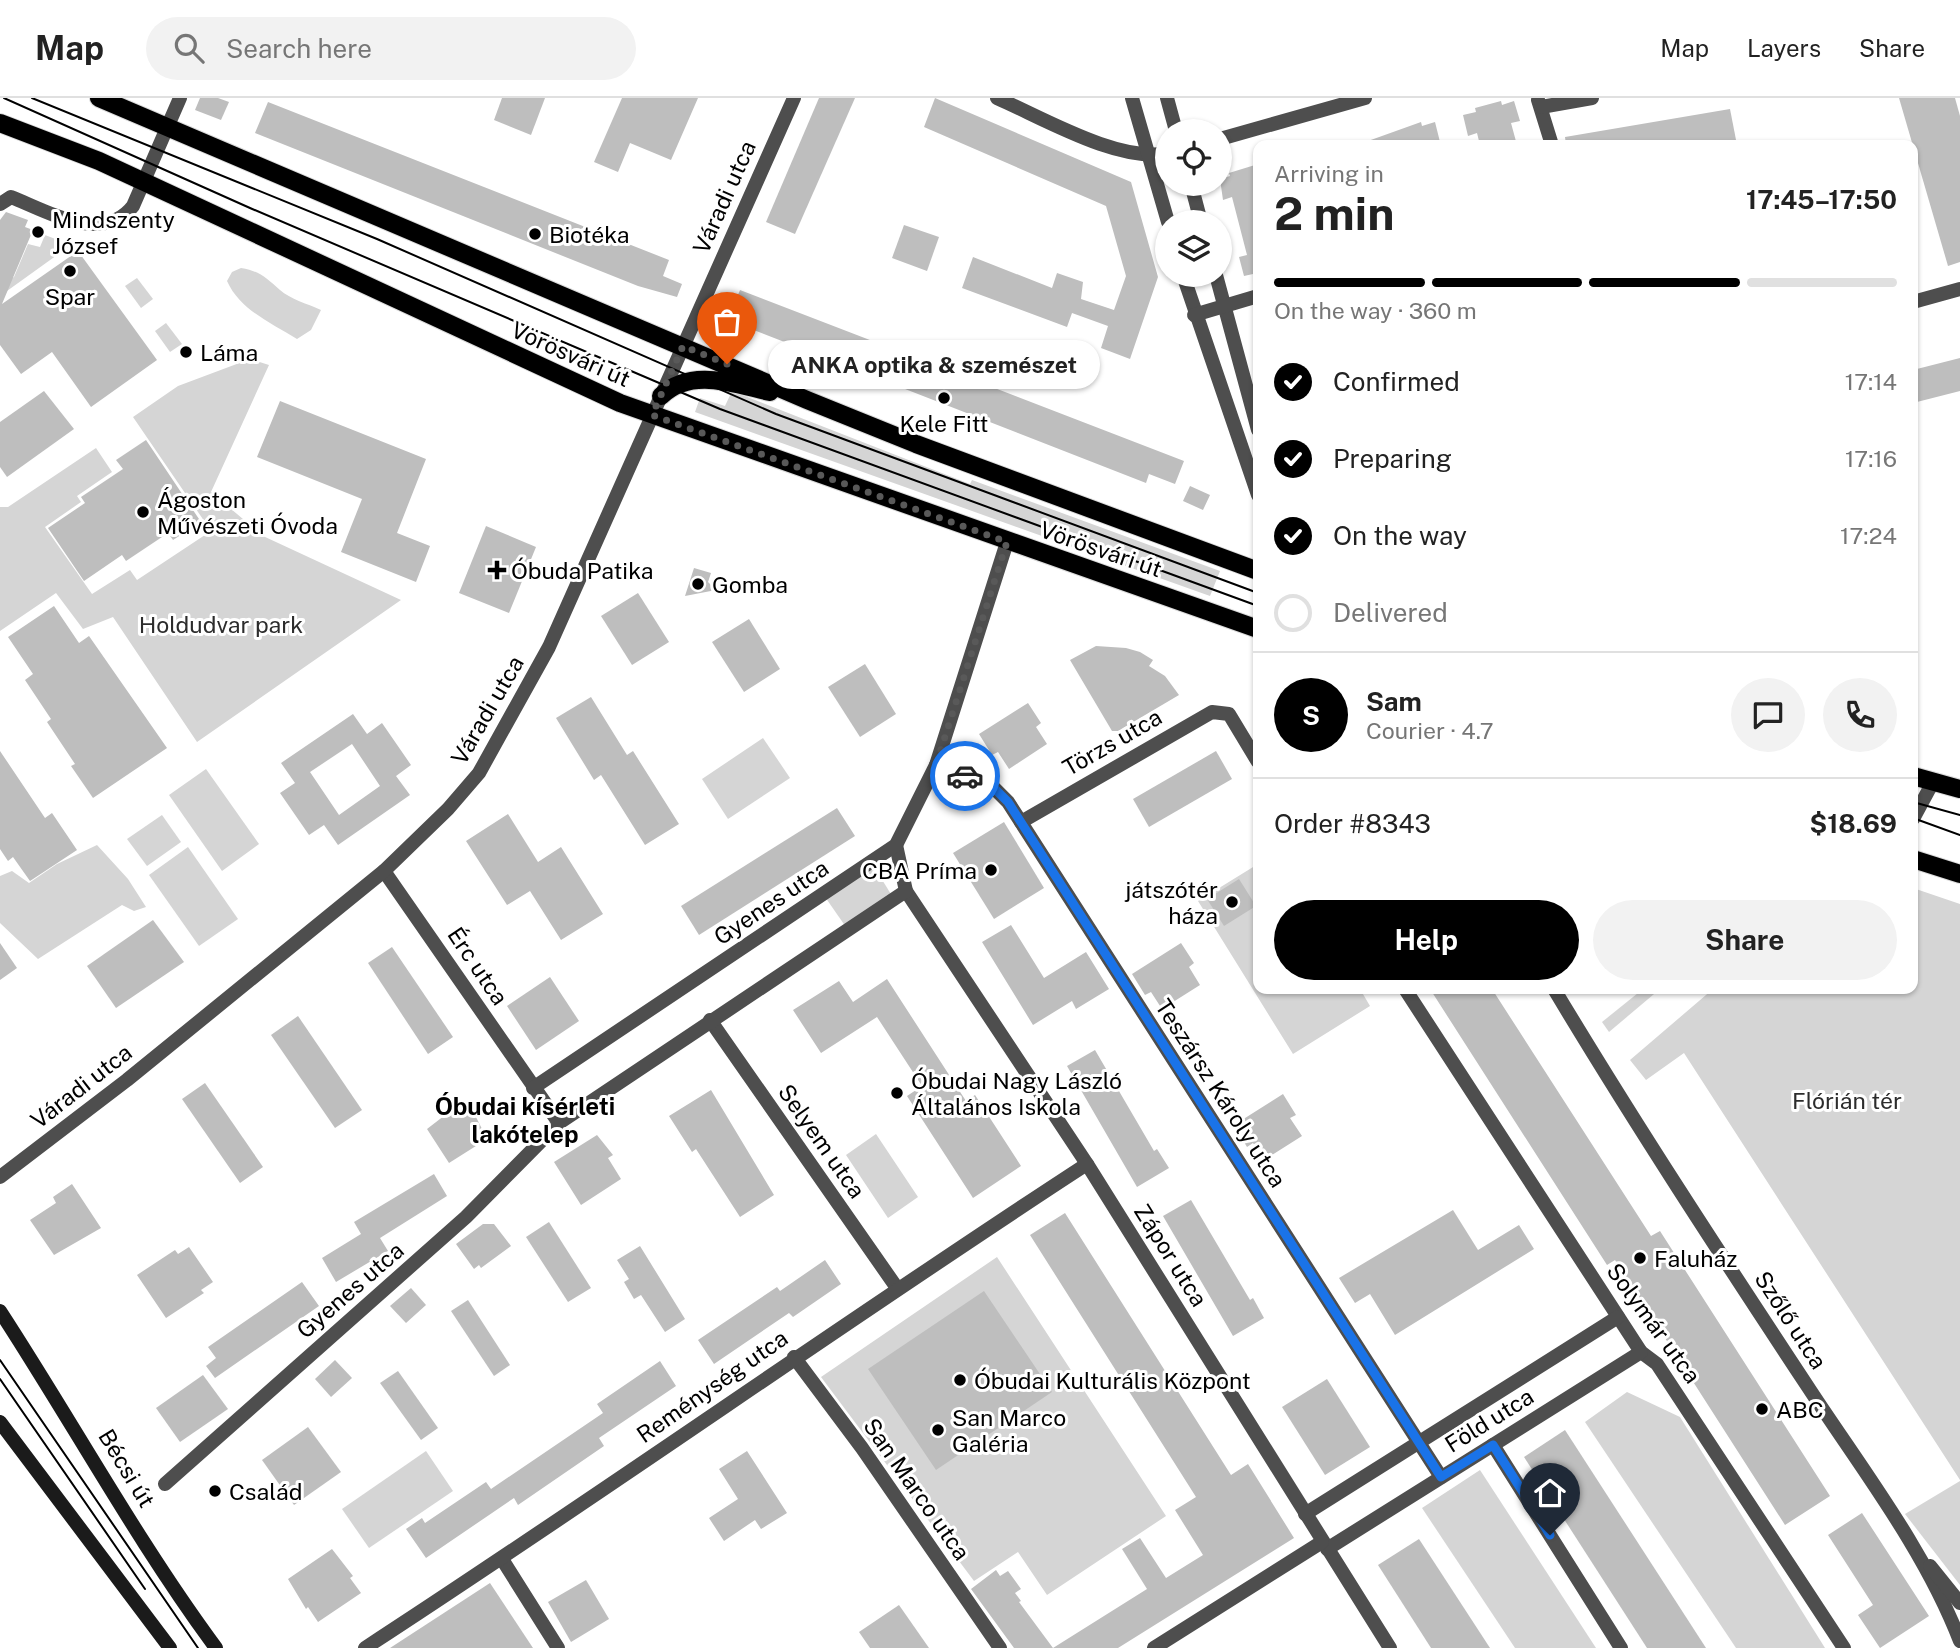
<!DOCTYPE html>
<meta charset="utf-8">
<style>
:root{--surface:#fff;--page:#f2f2f2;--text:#222;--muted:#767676;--line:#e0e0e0;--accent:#000}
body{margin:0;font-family:"Public Sans",sans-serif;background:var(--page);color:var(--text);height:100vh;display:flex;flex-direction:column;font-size:26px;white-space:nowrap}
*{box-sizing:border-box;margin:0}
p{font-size:23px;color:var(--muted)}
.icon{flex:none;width:38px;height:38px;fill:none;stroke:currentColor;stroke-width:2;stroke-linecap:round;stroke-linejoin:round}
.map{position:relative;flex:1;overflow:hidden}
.drawer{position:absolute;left:1253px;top:42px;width:665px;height:854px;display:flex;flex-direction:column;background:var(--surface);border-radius:14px;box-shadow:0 2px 5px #0004}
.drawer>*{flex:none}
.controls{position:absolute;left:1155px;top:21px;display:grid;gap:14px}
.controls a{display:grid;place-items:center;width:77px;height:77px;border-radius:50%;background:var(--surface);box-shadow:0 2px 5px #0004;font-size:35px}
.pin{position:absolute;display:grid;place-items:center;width:60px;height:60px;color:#fff;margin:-72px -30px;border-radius:50% 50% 50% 0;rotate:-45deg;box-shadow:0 0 7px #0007}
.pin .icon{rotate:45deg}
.courier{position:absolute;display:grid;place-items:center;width:70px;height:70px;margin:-35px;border:5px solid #1a73e8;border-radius:50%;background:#fff;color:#222;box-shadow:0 2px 9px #0007}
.bubble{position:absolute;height:49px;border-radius:24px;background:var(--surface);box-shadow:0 2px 5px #0004;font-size:23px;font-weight:700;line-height:49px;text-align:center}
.summary em{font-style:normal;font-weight:700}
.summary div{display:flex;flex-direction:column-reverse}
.summary{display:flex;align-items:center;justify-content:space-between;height:119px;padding:0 21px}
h1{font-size:46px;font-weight:700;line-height:52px}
.bar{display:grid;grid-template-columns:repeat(4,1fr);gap:10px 7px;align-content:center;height:84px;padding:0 21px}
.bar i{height:9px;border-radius:5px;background:var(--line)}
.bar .current{background:var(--accent)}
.bar p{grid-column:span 4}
.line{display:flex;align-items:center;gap:18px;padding:0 21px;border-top:2px solid var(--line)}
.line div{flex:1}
.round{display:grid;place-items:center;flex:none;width:74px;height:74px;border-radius:37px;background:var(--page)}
ol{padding:0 21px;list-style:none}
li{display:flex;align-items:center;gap:21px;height:77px}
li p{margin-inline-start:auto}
li .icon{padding:7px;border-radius:50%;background:var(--accent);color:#fff;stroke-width:4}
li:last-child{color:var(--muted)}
li i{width:38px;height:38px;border:4px solid var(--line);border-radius:50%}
.button{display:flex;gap:14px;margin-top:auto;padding:14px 21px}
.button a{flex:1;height:80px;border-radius:42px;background:var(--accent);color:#fff;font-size:28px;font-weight:700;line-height:80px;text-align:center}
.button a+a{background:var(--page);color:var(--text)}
header{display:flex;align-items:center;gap:42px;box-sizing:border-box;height:98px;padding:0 35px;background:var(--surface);border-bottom:2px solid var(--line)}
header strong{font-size:33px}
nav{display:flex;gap:38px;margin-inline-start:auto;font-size:24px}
.search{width:490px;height:63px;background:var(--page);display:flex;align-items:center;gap:18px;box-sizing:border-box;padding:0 24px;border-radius:38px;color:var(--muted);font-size:26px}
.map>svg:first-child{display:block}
.green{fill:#d5d5d5}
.building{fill:#bebebe;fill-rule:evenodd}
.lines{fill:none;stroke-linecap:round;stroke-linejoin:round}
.primary-casing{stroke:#dbdbdb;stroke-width:20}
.street{stroke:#4e4e4e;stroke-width:14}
.secondary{stroke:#1b1b1b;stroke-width:14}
.primary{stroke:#000;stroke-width:18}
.tram{stroke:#000;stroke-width:2}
.done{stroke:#595959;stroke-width:7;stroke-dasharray:0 12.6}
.route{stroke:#1a73e8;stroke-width:9}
.poi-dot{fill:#000;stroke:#fff;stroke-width:2.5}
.labels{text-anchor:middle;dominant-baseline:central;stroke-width:6;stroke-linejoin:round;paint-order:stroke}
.street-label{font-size:23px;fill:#000;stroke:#fff}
.poi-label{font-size:23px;fill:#000;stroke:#fff;text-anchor:start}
.park-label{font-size:23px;fill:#2c2c2c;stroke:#fff}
.neighbourhood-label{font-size:24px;font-weight:bold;fill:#000;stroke:#fff}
</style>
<header>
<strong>Map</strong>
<div class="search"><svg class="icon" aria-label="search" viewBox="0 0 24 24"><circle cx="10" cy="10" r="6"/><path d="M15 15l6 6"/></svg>Search here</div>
<nav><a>Map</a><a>Layers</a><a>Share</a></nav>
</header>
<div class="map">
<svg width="1960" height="1550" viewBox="0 0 1960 1550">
<rect width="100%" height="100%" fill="#fff"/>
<g class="green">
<polygon points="45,137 71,147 0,198 0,187 14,179 28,146 40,149"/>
<path d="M241 170C260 173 266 180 280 192 290 201 308 206 321 212L311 232 297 241C271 225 240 212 227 183L232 174Z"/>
<polygon points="137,180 153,201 141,210 125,188"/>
<polygon points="166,225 182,246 170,254 155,233"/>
<polygon points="250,261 269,267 211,394 263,438 401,502 197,644 113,519 83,531 56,495 0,533 0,409 8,409 96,350 112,374 77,398 81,404 45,429 92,496 130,472 137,482 211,433 133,319 178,288"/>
<polygon points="732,293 970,386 972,382 1220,473 1210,498 695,314 700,300 725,308"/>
<polygon points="763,640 790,680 728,721 702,681"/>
<polygon points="206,671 259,746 222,773 169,697"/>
<polygon points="162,717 181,744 147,768 127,741"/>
<polygon points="97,747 128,781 146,809 134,813 122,807 38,861 0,825 0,778 12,773 29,785 57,766"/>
<polygon points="188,749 238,821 199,848 149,777"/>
<polygon points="871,764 894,801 848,832 823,796"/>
<polygon points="1258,766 1258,891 1360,891 1370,908 1293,956 1198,803"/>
<polygon points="1913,790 1960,806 1960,1382 1684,955 1646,982 1630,962 1713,891 1913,891"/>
<polygon points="1643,891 1660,891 1609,934 1602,924"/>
<polygon points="876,1036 918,1099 888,1120 846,1057"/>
<polygon points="997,1159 1166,1418 1047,1497 1018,1454 974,1483 821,1279"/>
<polygon points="1627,1294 1680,1319 1825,1550 1736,1550 1585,1324"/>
<polygon points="426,1353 453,1393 369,1450 342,1411"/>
<polygon points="1480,1372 1596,1550 1515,1550 1422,1410"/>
<polygon points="1960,1383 1960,1487 1905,1416"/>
</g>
<g class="building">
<polygon points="200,0 218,0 229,4 221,22 195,12"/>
<polygon points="502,0 545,0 531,37 494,22"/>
<polygon points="622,0 698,0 671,62 630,45 618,74 594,64"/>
<polygon points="819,0 855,0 795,136 766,124"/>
<polygon points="935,0 1131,84 1158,179 1130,261 1101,250 1108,228 1072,215 1067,229 962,190 973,159 1052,190 1057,175 1083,184 1081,201 1114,212 1126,178 1106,108 924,29"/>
<polygon points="1899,0 1955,0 1960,18 1960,164 1948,168"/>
<polygon points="1501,3 1502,7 1514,3 1520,23 1511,25 1517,47 1480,47 1477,35 1468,38 1463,17 1476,14 1475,10"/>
<polygon points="268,4 669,162 663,178 682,186 677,199 638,188 255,35"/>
<polygon points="1730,11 1737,47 1566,47 1565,39"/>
<polygon points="1421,24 1422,28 1435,24 1440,44 1428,47 1369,47 1368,43"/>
<polygon points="1255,67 1258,68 1258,178 1254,179 1253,176 1244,178 1239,159 1247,157 1232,99 1223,102 1220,81 1230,78 1229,75"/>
<polygon points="6,114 28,122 25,129 33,132 2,206 78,153 157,262 91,309 52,254 21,276 0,247 0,122"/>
<polygon points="904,127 939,139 927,173 892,160"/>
<polygon points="740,192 1184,363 1175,386 1149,376 1146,385 728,222"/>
<polygon points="1960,260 1960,293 1913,305 1913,272"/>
<polygon points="44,293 74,331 7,379 0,369 0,324"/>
<polygon points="280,303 426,361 397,435 430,448 416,484 341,454 362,401 257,359"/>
<polygon points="146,342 201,424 173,442 168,435 126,463 122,457 84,483 48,430 85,405 81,399 123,371 116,362"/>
<polygon points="1190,388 1210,397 1203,412 1183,403"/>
<polygon points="486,428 536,449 509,515 459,495"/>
<polygon points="694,470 711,475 708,484 716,492 685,498"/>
<polygon points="638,495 669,544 632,567 601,518"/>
<polygon points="54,508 79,545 89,538 167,650 93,700 71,668 75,666 47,624 51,621 25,582 33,576 8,539"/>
<polygon points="749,521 780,571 744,594 712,544"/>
<polygon points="1096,548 1126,550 1140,554 1153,562 1149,568 1165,578 1179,597 1118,633 1112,633 1070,562"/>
<polygon points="865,566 896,616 860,639 828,589"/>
<polygon points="591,599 627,657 633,653 679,726 645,747 601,677 594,682 556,620"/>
<polygon points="1028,605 1041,625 1036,629 1047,646 1009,671 998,654 992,657 979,636"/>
<path d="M353 616 367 636 382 625 411 667 396 678 410 697 338 747 324 727 309 737 280 695 295 685 281 665ZM352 646 380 688 339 717 310 674Z"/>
<polygon points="0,653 45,720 52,715 77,752 30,783 13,759 8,763 0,751"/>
<polygon points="1216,653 1232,681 1149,729 1133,701"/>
<polygon points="837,710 855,738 699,837 681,808"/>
<polygon points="508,716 538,764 561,749 603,816 561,842 530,793 507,807 466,743"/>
<polygon points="1004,724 1044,790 994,821 953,755"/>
<polygon points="1239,781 1256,808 1224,828 1207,801"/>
<polygon points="153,822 184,864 116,910 87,868"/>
<polygon points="1011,827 1044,880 1086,854 1109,891 1076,911 1072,903 1033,927 982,844"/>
<polygon points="0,845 17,870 0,882"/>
<polygon points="1181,845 1194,865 1189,869 1200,887 1162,911 1151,894 1145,897 1132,876"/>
<polygon points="392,849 453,939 428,956 368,865"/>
<polygon points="550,879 579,923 536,952 507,908"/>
<polygon points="887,881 966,1003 975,997 1021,1068 973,1100 907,998 922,988 877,919 821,955 793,912 839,883 853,904"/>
<polygon points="1430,891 1492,891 1651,1138 1660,1133 1830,1398 1785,1427 1615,1162 1607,1167"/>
<polygon points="298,918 362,1012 335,1030 271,937"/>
<polygon points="1095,952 1154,1053 1157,1051 1169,1070 1137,1089 1067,968"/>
<polygon points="205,985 263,1069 240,1085 182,1001"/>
<polygon points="711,992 774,1097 740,1119 696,1051 692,1054 669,1018"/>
<polygon points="1283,996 1296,1017 1290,1020 1302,1038 1264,1062 1253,1045 1247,1049 1234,1027"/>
<polygon points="462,1004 470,1017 474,1015 487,1041 449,1065 427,1031"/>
<polygon points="597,1037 613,1057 608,1060 621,1081 581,1107 554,1064"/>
<polygon points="434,1076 447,1098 380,1140 388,1153 336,1184 322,1160 361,1136 354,1124"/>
<polygon points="72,1086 101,1130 54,1157 30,1122 56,1105 53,1099"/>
<polygon points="1191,1102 1250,1202 1253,1200 1264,1220 1233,1238 1163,1118"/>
<polygon points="1453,1112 1478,1152 1519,1127 1534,1151 1395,1237 1370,1196 1355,1205 1339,1180"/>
<polygon points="1065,1115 1231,1377 1248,1366 1294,1440 1118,1550 1014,1550 971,1491 996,1472 1000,1478 1008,1473 1021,1491 1015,1495 1021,1503 1019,1504 1053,1550 1147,1491 1122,1451 1140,1440 1166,1480 1203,1457 1175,1412 1196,1399 1030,1137"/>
<polygon points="549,1124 591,1190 568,1204 526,1139"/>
<polygon points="483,1126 494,1126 511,1148 481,1170 479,1167 474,1171 456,1146"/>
<polygon points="640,1148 685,1221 665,1234 641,1197 634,1201 624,1184 629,1181 617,1162"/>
<polygon points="189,1149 213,1184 201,1192 204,1195 166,1220 137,1177 175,1152 178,1156"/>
<polygon points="825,1162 841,1186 793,1219 789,1215 714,1266 698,1242 777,1189 780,1193"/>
<polygon points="302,1184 319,1208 215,1280 206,1268 216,1260 208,1249"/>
<polygon points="411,1190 426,1207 406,1225 390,1208"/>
<polygon points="984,1193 1052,1294 936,1372 868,1271"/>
<polygon points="468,1202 510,1267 494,1278 451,1213"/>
<polygon points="335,1262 352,1280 331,1299 315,1281"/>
<polygon points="660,1263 676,1288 599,1340 604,1348 518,1407 514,1400 426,1460 406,1431 422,1420 425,1425 486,1384 491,1391 603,1315 597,1306"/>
<polygon points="398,1273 438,1330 421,1342 380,1285"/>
<polygon points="203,1277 228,1311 180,1344 156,1310"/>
<polygon points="1327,1281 1370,1349 1325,1377 1282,1309"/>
<polygon points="308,1329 341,1374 294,1407 262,1362"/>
<polygon points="1565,1332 1706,1550 1647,1550 1524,1359"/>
<polygon points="747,1353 787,1415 761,1431 755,1422 724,1443 709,1420 738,1401 719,1371"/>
<polygon points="1862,1415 1929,1518 1880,1550 1858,1517 1873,1507 1828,1437"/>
<polygon points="1419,1441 1490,1550 1431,1550 1378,1467"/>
<polygon points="332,1451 353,1478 350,1480 361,1495 318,1524 308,1509 306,1511 288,1481"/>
<polygon points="586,1482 609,1521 571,1544 548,1504"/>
<polygon points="490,1485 533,1550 390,1550"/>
<polygon points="899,1507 929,1550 870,1550 859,1534"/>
</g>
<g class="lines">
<g class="primary-casing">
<g id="primary">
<polyline points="99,0 807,302 916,346 1258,473"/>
<polyline points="0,25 99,63 620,305 1258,531"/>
<path d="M661 298C691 269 734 286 770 294"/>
<polyline points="1913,678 1960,691"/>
<polyline points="1913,761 1960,776"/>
</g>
</g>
<g class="street">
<path d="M997 0C1043 20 1119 65 1167 55"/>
<polyline points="1132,0 1168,124"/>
<polyline points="1167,0 1176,33"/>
<polyline points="1538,2 1552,47"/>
<polyline points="1541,9 1592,0"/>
<polyline points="1220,41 1365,0"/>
<polyline points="1191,86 1201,124"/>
<path d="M0 106 11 99C47 113 103 147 133 108L180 0"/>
<polyline points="1183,177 1258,397"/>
<polyline points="1216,177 1258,332"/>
<polyline points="1913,204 1960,191"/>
<polyline points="1194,217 1258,198"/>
<polyline points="936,667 994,690 1008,704 1441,1379"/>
<polyline points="1913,721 1933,684"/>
<polyline points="1021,724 1212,614 1229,616 1258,664"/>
<polyline points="896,747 906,793 1087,1066 1390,1550"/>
<polyline points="384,773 559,1025"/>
<polyline points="1405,891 1641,1254 1657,1266 1844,1550"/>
<path d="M1554 891C1635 1026 1721 1157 1808 1289 1861 1370 1925 1452 1960 1543"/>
<polyline points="710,922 897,1190"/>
<polyline points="533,990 896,747 936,667 1007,444"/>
<polyline points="0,1079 127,982 384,773 448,711 479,675 549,549 794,0"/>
<polyline points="794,1259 862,1350 1000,1550"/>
<polyline points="1493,1347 1621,1550"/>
<polyline points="165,1386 466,1119 559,1025 906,793"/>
<polyline points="1305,1416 1618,1219"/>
<polyline points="1327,1451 1641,1254"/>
<polyline points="502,1461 558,1550"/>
<polyline points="1930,1468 1960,1505"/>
<path d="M365 1550C608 1392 844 1224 1087 1066"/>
<polyline points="1154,1550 1322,1444"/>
</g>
<g class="secondary">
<path d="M0 1213C73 1325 137 1443 216 1550"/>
<polyline points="0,1324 170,1550"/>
</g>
<use href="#primary" class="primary"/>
<g class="tram">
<polyline points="4,0 250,110 720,311 1258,508"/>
<polyline points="32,0 377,141 776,316 1258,495"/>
<polyline points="1913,704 1960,717"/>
<polyline points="1913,720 1960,737"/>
<polyline points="0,1262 198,1550"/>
<polyline points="0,1281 145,1491"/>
</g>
</g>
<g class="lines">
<polyline class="done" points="727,266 683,248 652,317 1007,444 936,667 965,678"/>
<polyline class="route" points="965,678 994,690 1008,704 1441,1379 1493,1347 1550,1437"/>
</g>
<g class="poi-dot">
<circle cx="38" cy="134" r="7"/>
<circle cx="535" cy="136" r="7"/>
<circle cx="70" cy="173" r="7"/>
<circle cx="186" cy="254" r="7"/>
<circle cx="944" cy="300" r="7"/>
<circle cx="143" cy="414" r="7"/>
<path d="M493.5 461.5h7v7h7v7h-7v7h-7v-7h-7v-7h7z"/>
<circle cx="698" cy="486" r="7"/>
<circle cx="991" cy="772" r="7"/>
<circle cx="1232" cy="804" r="7"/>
<circle cx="897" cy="995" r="7"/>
<circle cx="1640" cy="1160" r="7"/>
<circle cx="960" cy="1282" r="7"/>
<circle cx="1762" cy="1311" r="7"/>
<circle cx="938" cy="1332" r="7"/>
<circle cx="215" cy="1393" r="7"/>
</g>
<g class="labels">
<g class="street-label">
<text transform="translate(724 99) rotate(-66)">Váradi utca</text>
<text transform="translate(571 256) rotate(24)">Vörösvári út</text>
<text transform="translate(1101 451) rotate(19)">Vörösvári út</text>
<text transform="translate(487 612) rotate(-60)">Váradi utca</text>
<text transform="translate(1112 644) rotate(-30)">Törzs utca</text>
<text transform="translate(771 804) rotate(-34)">Gyenes utca</text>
<text transform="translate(478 868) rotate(56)">Érc utca</text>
<text transform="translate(81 988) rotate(-38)">Váradi utca</text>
<text transform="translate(1221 995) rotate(57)">Teszársz Károly utca</text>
<text transform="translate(822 1043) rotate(55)">Selyem utca</text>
<text transform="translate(1171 1157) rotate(58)">Zápor utca</text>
<text transform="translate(350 1192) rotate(-41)">Gyenes utca</text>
<text transform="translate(1791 1222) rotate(57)">Szőlő utca</text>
<text transform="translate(1654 1225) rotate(54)">Solymár utca</text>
<text transform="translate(712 1288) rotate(-35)">Reménység utca</text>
<text transform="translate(1489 1322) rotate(-32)">Föld utca</text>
<text transform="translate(127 1370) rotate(59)">Bécsi út</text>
<text transform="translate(917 1391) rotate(55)">San Marco utca</text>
</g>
<g class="poi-label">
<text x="52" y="121">Mindszenty<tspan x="52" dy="26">József</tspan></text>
<text x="549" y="136">Biotéka</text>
<text x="70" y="198" text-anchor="middle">Spar</text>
<text x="200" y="254">Láma</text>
<text x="944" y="325" text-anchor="middle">Kele Fitt</text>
<text x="157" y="401">Ágoston<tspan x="157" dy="26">Művészeti Óvoda</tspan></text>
<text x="511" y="472">Óbuda Patika</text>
<text x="712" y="486">Gomba</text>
<text x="977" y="772" text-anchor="end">CBA Príma</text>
<text x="1218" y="791" text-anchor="end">játszótér<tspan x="1218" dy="26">háza</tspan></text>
<text x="911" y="982">Óbudai Nagy László<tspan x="911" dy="26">Általános Iskola</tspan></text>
<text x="1654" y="1160">Faluház</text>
<text x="974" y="1282">Óbudai Kulturális Központ</text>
<text x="1776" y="1311">ABC</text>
<text x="952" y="1319">San Marco<tspan x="952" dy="26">Galéria</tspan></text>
<text x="229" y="1393">Család</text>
</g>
<g class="park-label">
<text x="221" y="526">Holdudvar park</text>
<text x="1847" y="1002">Flórián tér</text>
</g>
<g class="neighbourhood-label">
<text x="525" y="1008">Óbudai kísérleti<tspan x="525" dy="28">lakótelep</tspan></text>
</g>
</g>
</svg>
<div class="controls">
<a><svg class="icon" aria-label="locate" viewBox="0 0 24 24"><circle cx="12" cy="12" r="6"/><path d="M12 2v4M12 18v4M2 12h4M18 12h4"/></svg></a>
<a><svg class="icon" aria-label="layers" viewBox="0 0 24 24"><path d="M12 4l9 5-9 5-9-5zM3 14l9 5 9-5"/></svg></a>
</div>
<div class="pin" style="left:727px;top:266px;background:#ea580c"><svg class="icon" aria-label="bag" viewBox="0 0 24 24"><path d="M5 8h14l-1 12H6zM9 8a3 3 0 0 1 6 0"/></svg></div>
<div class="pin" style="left:1550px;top:1437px;background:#1f2937"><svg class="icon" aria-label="home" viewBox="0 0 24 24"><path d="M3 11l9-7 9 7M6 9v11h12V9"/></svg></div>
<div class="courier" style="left:965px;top:678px"><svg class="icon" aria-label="car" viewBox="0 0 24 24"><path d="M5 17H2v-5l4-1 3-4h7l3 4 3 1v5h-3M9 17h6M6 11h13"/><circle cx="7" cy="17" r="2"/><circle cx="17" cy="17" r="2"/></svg></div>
<div class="bubble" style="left:768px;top:242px;width:332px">ANKA optika &amp; szemészet</div>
<section class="drawer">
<div class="summary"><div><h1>2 min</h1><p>Arriving in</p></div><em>17:45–17:50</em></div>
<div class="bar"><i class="current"></i><i class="current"></i><i class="current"></i><i></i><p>On the way · 360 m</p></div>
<ol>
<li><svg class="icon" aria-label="check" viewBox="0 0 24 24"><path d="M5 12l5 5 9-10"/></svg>Confirmed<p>17:14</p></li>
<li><svg class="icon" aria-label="check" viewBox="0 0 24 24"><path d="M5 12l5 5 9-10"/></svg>Preparing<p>17:16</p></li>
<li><svg class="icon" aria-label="check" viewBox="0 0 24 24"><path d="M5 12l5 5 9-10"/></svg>On the way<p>17:24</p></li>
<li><i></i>Delivered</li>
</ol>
<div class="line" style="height:126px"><b class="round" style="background:var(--accent);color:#fff">S</b><div><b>Sam</b><p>Courier · 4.7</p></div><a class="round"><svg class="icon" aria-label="chat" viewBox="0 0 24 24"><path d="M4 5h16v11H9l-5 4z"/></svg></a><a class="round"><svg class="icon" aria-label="phone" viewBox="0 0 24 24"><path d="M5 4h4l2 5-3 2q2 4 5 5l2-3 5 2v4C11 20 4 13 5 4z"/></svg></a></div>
<div class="line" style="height:91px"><div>Order #8343</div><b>$18.69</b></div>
<div class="button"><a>Help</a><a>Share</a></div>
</section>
</div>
